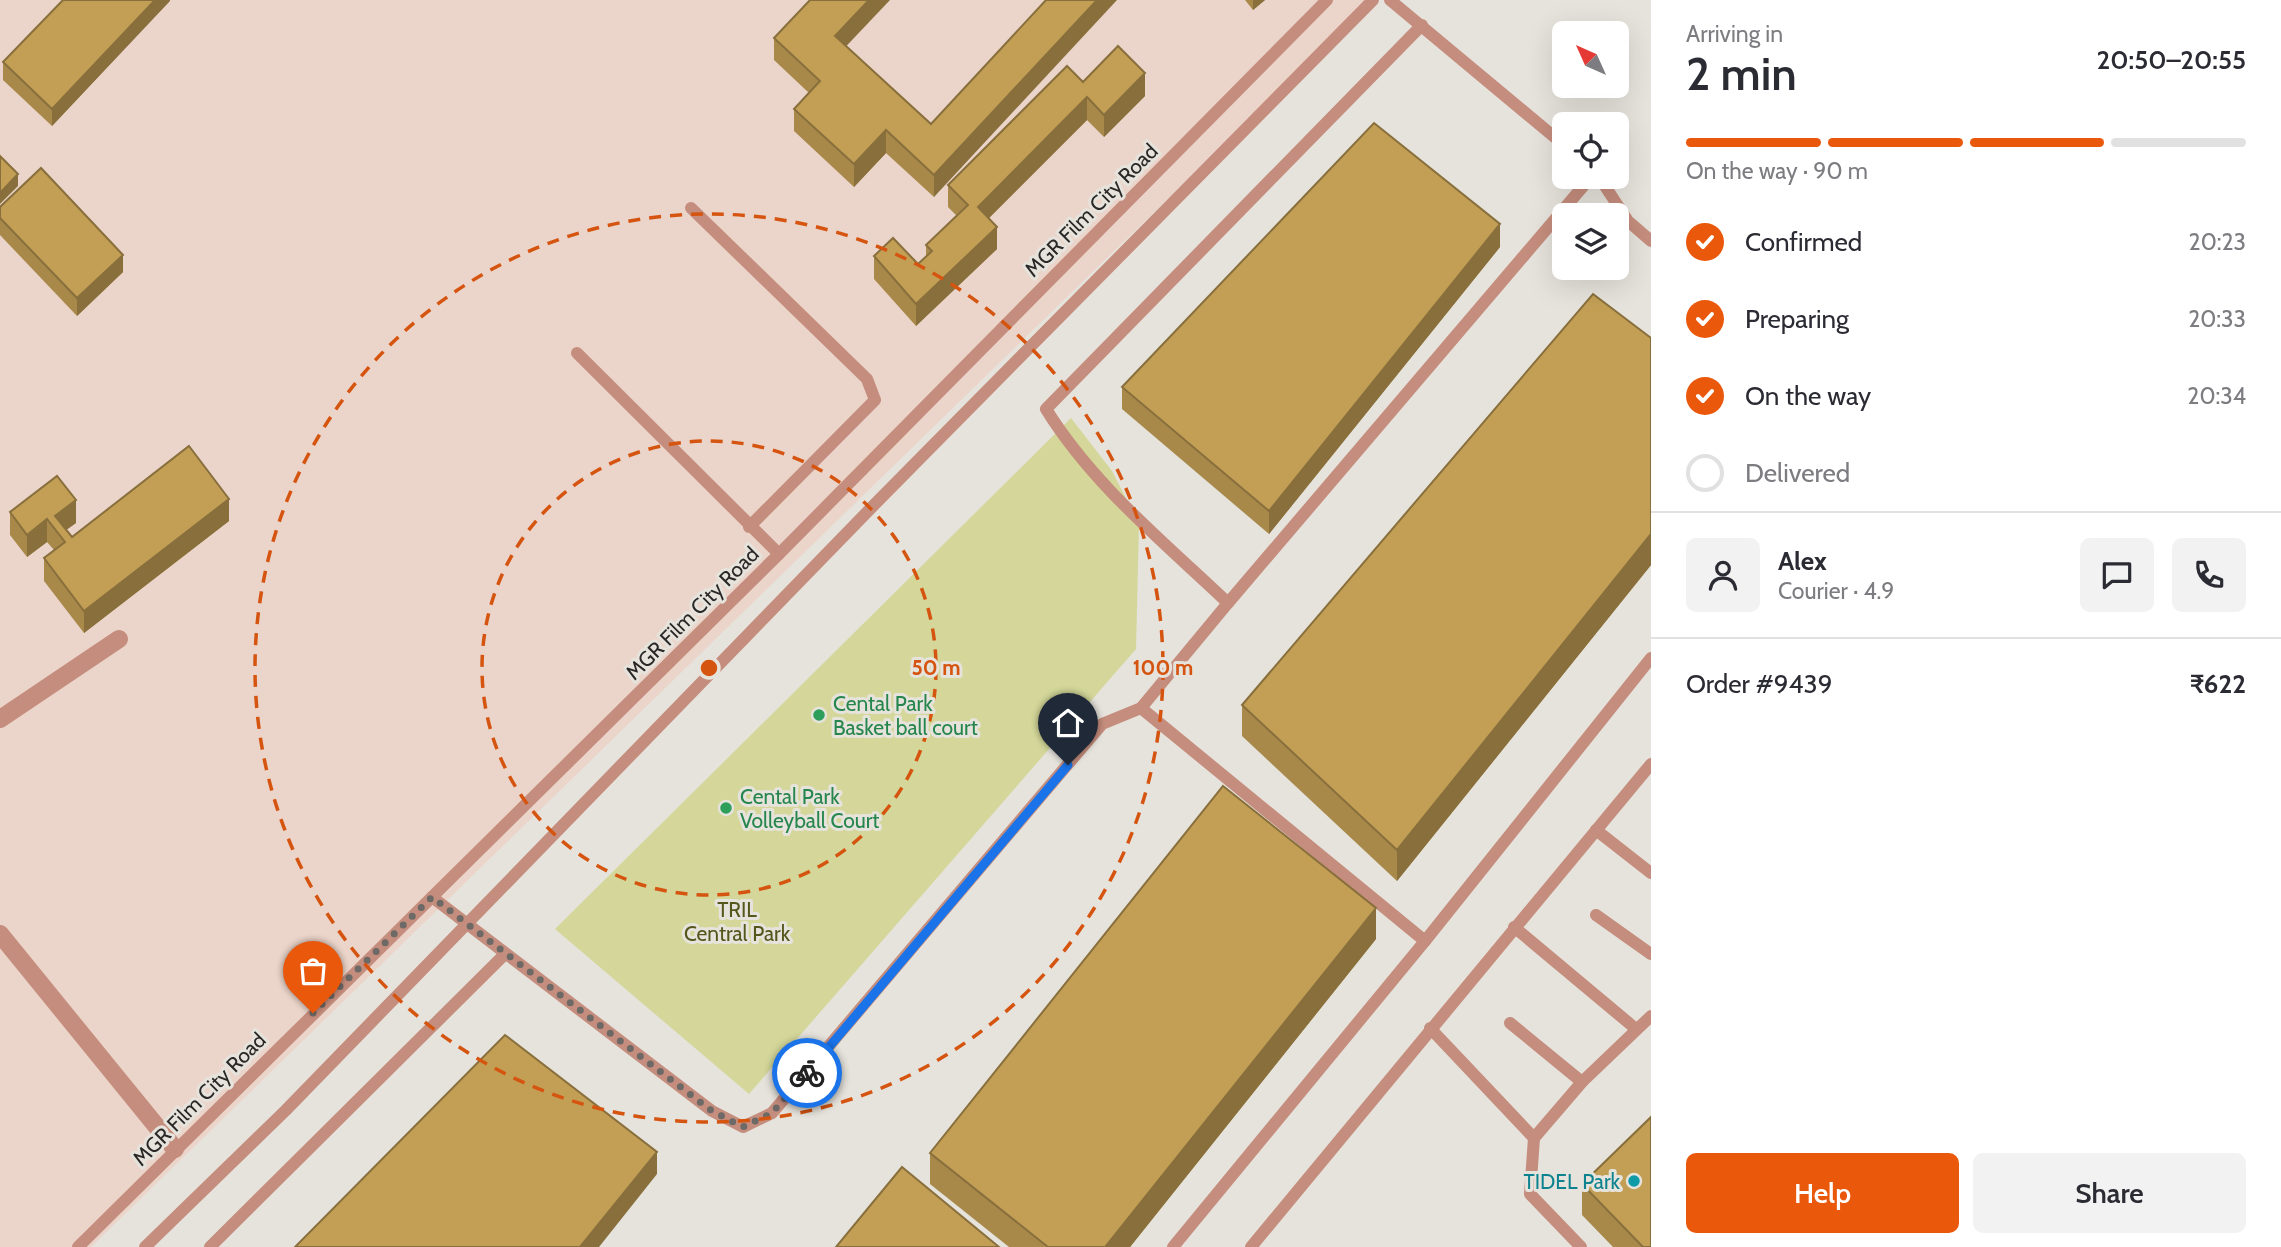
<!DOCTYPE html>
<meta charset="utf-8">
<style>
:root{--surface:#fff;--page:#f2f2f3;--text:#2b2b33;--muted:#7c7c81;--line:#e1e1e2;--accent:#ea580c}
body{margin:0;font-family:Cabin,sans-serif;background:var(--page);color:var(--text);height:100vh;display:flex;flex-direction:column;font-size:26px;white-space:nowrap}
*{box-sizing:border-box;margin:0}
p{font-size:23px;color:var(--muted)}
.icon{flex:none;width:38px;height:38px;fill:none;stroke:currentColor;stroke-width:2;stroke-linecap:round;stroke-linejoin:round}
.map{position:relative;flex:1;overflow:hidden}
.details{display:flex;flex-direction:column;background:var(--surface);width:630px}
.details>*{flex:none}
.needle{width:46px;rotate:315deg}
.buttons{position:absolute;left:1552px;top:21px;display:grid;gap:14px}
.buttons a{display:grid;place-items:center;width:77px;height:77px;border-radius:10px;background:var(--surface);box-shadow:0 7px 28px #0002;font-size:35px}
.pin{position:absolute;display:grid;place-items:center;width:60px;height:60px;color:#fff;margin:-72px -30px;border-radius:50% 50% 50% 0;rotate:-45deg;box-shadow:0 0 7px #0007}
.pin .icon{rotate:45deg}
.courier{position:absolute;display:grid;place-items:center;width:70px;height:70px;margin:-35px;border:5px solid #1a73e8;border-radius:50%;background:#fff;color:#222;box-shadow:0 2px 9px #0007}
.summary em{font-style:normal;font-weight:600}
.summary div{display:flex;flex-direction:column-reverse}
.summary{display:flex;align-items:center;justify-content:space-between;height:119px;padding:0 35px}
h1{font-size:46px;font-weight:600;line-height:52px}
.bar{display:grid;grid-template-columns:repeat(4,1fr);gap:10px 7px;align-content:center;height:84px;padding:0 35px}
.bar i{height:9px;border-radius:5px;background:var(--line)}
.bar .active{background:var(--accent)}
.bar p{grid-column:span 4}
.line{display:flex;align-items:center;gap:18px;padding:0 35px;border-top:2px solid var(--line)}
.line div{flex:1}
.round{display:grid;place-items:center;flex:none;width:74px;height:74px;border-radius:10px;background:var(--page)}
ol{padding:0 35px;list-style:none}
li{display:flex;align-items:center;gap:21px;height:77px}
li p{margin-inline-start:auto}
li .icon{padding:7px;border-radius:50%;background:var(--accent);color:#fff;stroke-width:4}
li:last-child{color:var(--muted)}
li i{width:38px;height:38px;border:4px solid var(--line);border-radius:50%}
.action{display:flex;gap:14px;margin-top:auto;padding:14px 35px}
.action a{flex:1;height:80px;border-radius:10px;background:var(--accent);color:#fff;font-size:28px;font-weight:600;line-height:80px;text-align:center}
.action a+a{background:var(--page);color:var(--text)}
main{display:flex;flex:1;min-height:0}
.map>svg:first-child{display:block}
.education{fill:#ebd4c9}
.green{fill:#d4d799}
.lines{fill:none;stroke-linecap:round;stroke-linejoin:round}
.lane{stroke:#c58d7d;stroke-width:12}
.street{stroke:#c58d7d;stroke-width:18}
.wall{fill:#a8894a}
.shaded-wall{fill:#886f3c}
.building{fill:#c39f56;stroke:#886f3c;stroke-width:2}
.done{stroke:#6c6966;stroke-width:7;stroke-dasharray:0 12.6}
.route{stroke:#1a73e8;stroke-width:9}
.ring{fill:none;stroke:#d5540f;stroke-width:3.5;stroke-dasharray:12 9}
.leisure-dot{fill:#2e9e5b;stroke:#e6e3dc;stroke-width:2.5}
.culture-dot{fill:#0f9aa8;stroke:#e6e3dc;stroke-width:2.5}
.labels{text-anchor:middle;dominant-baseline:central;stroke-width:6;stroke-linejoin:round;paint-order:stroke}
.street-label{font-size:21px;fill:#2a2826;stroke:#e6e3dc}
.leisure-label{font-size:21px;fill:#27864d;stroke:#e6e3dc;text-anchor:start}
.park-label{font-size:21px;fill:#55561c;stroke:#e6e3dc}
.culture-label{font-size:21px;fill:#0d838f;stroke:#e6e3dc;text-anchor:end}
.centre{fill:#d5540f;stroke:#e6e3dc;stroke-width:3.5}
.ring-label{font-size:21px;text-anchor:middle;font-weight:bold;fill:#d5540f;stroke:#e6e3dc;stroke-width:6;stroke-linejoin:round;paint-order:stroke}
</style>
<main>
<div class="map">
<svg width="1651" height="1247" viewBox="0 0 1651 1247">
<rect width="100%" height="100%" fill="#e6e3dc"/>
<polygon class="education" points="0,0 1372,0 91,1247 0,1247"/>
<polygon class="green" points="1071,418 1112,471 1139,524 1136,649 749,1094 555,929"/>
<g class="lines">
<g class="lane">
<polyline points="1390,0 1564,145"/>
<polyline points="1599,177 1628,221 1651,241"/>
<polyline points="691,208 867,379 875,400 749,527"/>
<polyline points="577,353 779,554"/>
<polyline points="1228,603 1591,177"/>
<polyline points="1141,708 1425,941 1173,1247"/>
<polyline points="1596,830 1651,873"/>
<path d="M432 897 712 1111 743 1127 772 1113 1102 724 1141 708 1228 603C1164 542 1093 485 1046 409L1422 25"/>
<polyline points="1596,915 1651,954"/>
<polyline points="1514,927 1636,1029"/>
<polyline points="1425,941 1651,658"/>
<polyline points="1510,1023 1582,1082"/>
<polyline points="1430,1028 1534,1138"/>
<polyline points="78,1247 779,554 1327,0"/>
<polyline points="145,1247 286,1110 872,507 1373,0"/>
<polyline points="210,1247 505,954"/>
<polyline points="1251,1247 1651,764"/>
<polyline points="1581,1247 1530,1194 1534,1138 1582,1082 1651,1016"/>
</g>
<g class="street">
<polyline points="0,719 119,639"/>
<polyline points="0,934 175,1149"/>
</g>
</g>
<g class="wall">
<polygon points="170,0 52,126 3,80 3,62"/>
<polygon points="1046,0 934,197 886,153 854,187 794,131 794,109 809,93 774,60 774,38 847,46 931,124"/>
<polygon points="1245,0 1265,0 1253,10"/>
<polygon points="1083,82 1145,96 1104,137 1087,120 989,218 997,249 916,326 874,279 874,256 918,264 926,257 926,245 957,216 948,207 948,185"/>
<polygon points="0,218 123,272 77,316 0,235"/>
<polygon points="1500,247 1269,534 1122,409 1122,387"/>
<polygon points="1651,338 1651,565 1397,881 1242,736 1242,705"/>
<polygon points="10,512 76,523 66,530 72,537 229,521 84,633 44,581 44,558 54,550 47,542 27,557 10,535"/>
<polygon points="1376,939 1130,1247 1009,1247 930,1184 930,1153"/>
<polygon points="1582,1184 1651,1247 1613,1247 1582,1215"/>
</g>
<g class="shaded-wall">
<polygon points="155,0 170,0 170,1 52,126 52,109"/>
<polygon points="869,0 890,0 835,58 835,36"/>
<polygon points="1097,0 1117,0 934,197 934,175"/>
<polygon points="1253,0 1265,0 1253,10"/>
<polygon points="1145,73 1145,96 1104,137 1104,115"/>
<polygon points="1087,97 1087,120 978,229 978,207"/>
<polygon points="886,130 886,153 854,187 854,164"/>
<polygon points="18,174 18,186 0,204 0,193"/>
<polygon points="1500,224 1500,247 1269,534 1269,511"/>
<polygon points="997,227 997,249 916,326 916,304"/>
<polygon points="123,255 123,272 77,316 77,298"/>
<polygon points="229,499 229,521 84,633 84,611"/>
<polygon points="76,500 76,523 59,535 55,516"/>
<polygon points="47,519 47,542 27,557 27,535"/>
<polygon points="1651,534 1651,565 1397,881 1397,850"/>
<polygon points="1376,908 1376,939 1130,1247 1105,1247"/>
<polygon points="657,1152 657,1174 599,1247 580,1247"/>
</g>
<g class="building">
<polygon points="63,0 155,0 52,109 3,62"/>
<polygon points="810,0 869,0 835,36 931,124 1046,0 1097,0 934,175 886,130 854,164 794,109 820,81 774,38"/>
<polygon points="1118,46 1145,73 1104,115 1087,97 978,207 997,227 916,304 874,256 893,238 918,264 932,251 926,245 968,205 948,185 1067,66 1083,82"/>
<polygon points="1374,123 1500,224 1269,511 1122,387"/>
<polygon points="0,156 18,174 0,193"/>
<polygon points="41,168 123,255 77,298 0,218 0,207"/>
<polygon points="1593,294 1651,338 1651,534 1397,850 1242,705"/>
<polygon points="189,446 229,499 84,611 44,558 65,542 47,519 27,535 10,512 57,476 76,500 55,516 72,537"/>
<polygon points="1223,786 1376,908 1105,1247 1048,1247 930,1153"/>
<polygon points="505,1035 657,1152 580,1247 295,1247"/>
<polygon points="1651,1117 1651,1247 1643,1247 1582,1184"/>
<polygon points="902,1167 999,1247 836,1247"/>
</g>
<g class="lines">
<polyline class="done" points="313,1013 432,897 712,1111 743,1127 772,1113 807,1073"/>
<polyline class="route" points="807,1073 1068,765"/>
</g>
<g class="ring">
<circle cx="709" cy="668" r="227"/>
<circle cx="709" cy="668" r="454"/>
</g>
<g class="leisure-dot">
<circle cx="819" cy="715" r="7"/>
<circle cx="726" cy="808" r="7"/>
</g>
<circle class="culture-dot" cx="1634" cy="1181" r="7"/>
<g class="labels">
<g class="street-label">
<text transform="translate(1091 210) rotate(-45)">MGR Film City Road</text>
<text transform="translate(692 613) rotate(-45)">MGR Film City Road</text>
<text transform="translate(199 1099) rotate(-45)">MGR Film City Road</text>
</g>
<g class="leisure-label">
<text x="833" y="703">Cental Park<tspan x="833" dy="24">Basket ball court</tspan></text>
<text x="740" y="796">Cental Park<tspan x="740" dy="24">Volleyball Court</tspan></text>
</g>
<g class="park-label">
<text x="737" y="909">TRIL<tspan x="737" dy="24">Central Park</tspan></text>
</g>
<g class="culture-label">
<text x="1620" y="1181">TIDEL Park</text>
</g>
</g>
<circle cx="709" cy="668" r="10" class="centre"/>
<g class="ring-label">
<text x="936" y="675">50 m</text>
<text x="1163" y="675">100 m</text>
</g>
</svg>
<div class="buttons">
<a><svg class="needle" viewBox="-14 -14 28 28"><path d="M0-13l5 13h-10z" fill="#e53935"/><path d="M0 13l5-13h-10z" fill="#7c7c81"/></svg></a>
<a><svg class="icon" aria-label="locate" viewBox="0 0 24 24"><circle cx="12" cy="12" r="6"/><path d="M12 2v4M12 18v4M2 12h4M18 12h4"/></svg></a>
<a><svg class="icon" aria-label="layers" viewBox="0 0 24 24"><path d="M12 4l9 5-9 5-9-5zM3 14l9 5 9-5"/></svg></a>
</div>
<div class="pin" style="left:313px;top:1013px;background:#ea580c"><svg class="icon" aria-label="bag" viewBox="0 0 24 24"><path d="M5 8h14l-1 12H6zM9 8a3 3 0 0 1 6 0"/></svg></div>
<div class="pin" style="left:1068px;top:765px;background:#1f2937"><svg class="icon" aria-label="home" viewBox="0 0 24 24"><path d="M3 11l9-7 9 7M6 9v11h12V9"/></svg></div>
<div class="courier" style="left:807px;top:1073px"><svg class="icon" aria-label="bike" viewBox="0 0 24 24"><circle cx="6" cy="16" r="4"/><circle cx="18" cy="16" r="4"/><path d="M6 16l4-8h5l3 8M10 8l3 8H6M13 5h3"/></svg></div>
</div>
<section class="details">
<div class="summary"><div><h1>2 min</h1><p>Arriving in</p></div><em>20:50–20:55</em></div>
<div class="bar"><i class="active"></i><i class="active"></i><i class="active"></i><i></i><p>On the way · 90 m</p></div>
<ol>
<li><svg class="icon" aria-label="check" viewBox="0 0 24 24"><path d="M5 12l5 5 9-10"/></svg>Confirmed<p>20:23</p></li>
<li><svg class="icon" aria-label="check" viewBox="0 0 24 24"><path d="M5 12l5 5 9-10"/></svg>Preparing<p>20:33</p></li>
<li><svg class="icon" aria-label="check" viewBox="0 0 24 24"><path d="M5 12l5 5 9-10"/></svg>On the way<p>20:34</p></li>
<li><i></i>Delivered</li>
</ol>
<div class="line" style="height:126px"><a class="round"><svg class="icon" aria-label="person" viewBox="0 0 24 24"><circle cx="12" cy="8" r="4"/><path d="M4 21q1-7 8-7t8 7"/></svg></a><div><b>Alex</b><p>Courier · 4.9</p></div><a class="round"><svg class="icon" aria-label="chat" viewBox="0 0 24 24"><path d="M4 5h16v11H9l-5 4z"/></svg></a><a class="round"><svg class="icon" aria-label="phone" viewBox="0 0 24 24"><path d="M5 4h4l2 5-3 2q2 4 5 5l2-3 5 2v4C11 20 4 13 5 4z"/></svg></a></div>
<div class="line" style="height:91px"><div>Order #9439</div><b>₹622</b></div>
<div class="action"><a>Help</a><a>Share</a></div>
</section>
</main>
